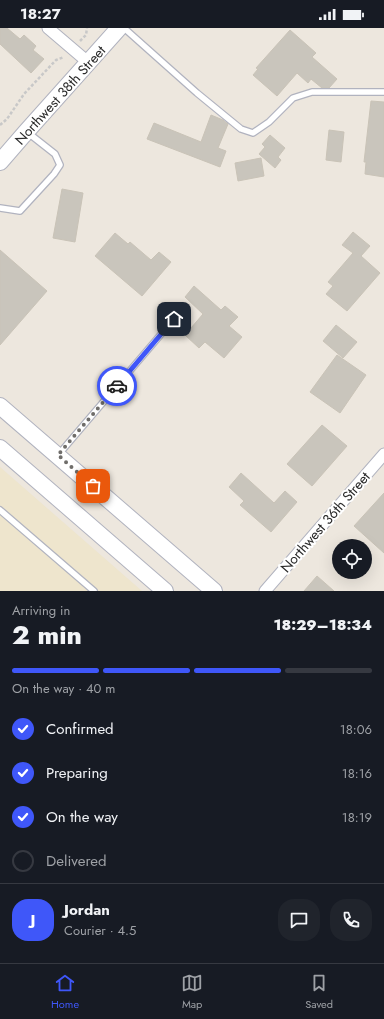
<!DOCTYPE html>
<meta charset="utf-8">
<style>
:root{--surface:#171b24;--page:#20242c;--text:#f1f3f6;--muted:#9ea1a6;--line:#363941;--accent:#3f57f9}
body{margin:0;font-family:Jost,sans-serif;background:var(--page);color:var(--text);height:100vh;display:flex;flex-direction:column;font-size:15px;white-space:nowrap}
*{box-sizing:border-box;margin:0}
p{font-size:13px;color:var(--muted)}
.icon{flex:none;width:22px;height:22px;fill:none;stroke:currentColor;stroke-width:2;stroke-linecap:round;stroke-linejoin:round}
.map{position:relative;height:563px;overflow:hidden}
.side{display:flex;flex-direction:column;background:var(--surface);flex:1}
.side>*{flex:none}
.tools{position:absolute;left:332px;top:511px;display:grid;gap:8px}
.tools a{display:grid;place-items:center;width:40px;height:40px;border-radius:50%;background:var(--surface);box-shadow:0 4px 16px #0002;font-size:20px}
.pin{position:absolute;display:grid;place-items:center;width:34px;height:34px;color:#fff;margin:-17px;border-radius:8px;box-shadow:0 2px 6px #0006}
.courier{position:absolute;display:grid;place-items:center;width:40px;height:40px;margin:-20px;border:3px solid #3f57f9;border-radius:50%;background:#fff;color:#222;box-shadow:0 1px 5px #0007}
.head em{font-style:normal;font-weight:800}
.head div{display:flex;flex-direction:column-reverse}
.head{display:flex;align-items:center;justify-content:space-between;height:68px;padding:0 12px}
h1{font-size:26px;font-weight:800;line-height:30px}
.bar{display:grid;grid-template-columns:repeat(4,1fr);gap:6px 4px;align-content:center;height:48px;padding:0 12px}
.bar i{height:5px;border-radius:3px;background:var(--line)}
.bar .on{background:var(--accent)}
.bar p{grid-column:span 4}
.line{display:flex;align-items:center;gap:10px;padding:0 12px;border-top:1px solid var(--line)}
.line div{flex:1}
.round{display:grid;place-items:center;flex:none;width:42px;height:42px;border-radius:16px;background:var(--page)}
ol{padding:0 12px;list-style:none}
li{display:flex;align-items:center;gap:12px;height:44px}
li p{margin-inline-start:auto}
li .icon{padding:4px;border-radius:50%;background:var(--accent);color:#fff;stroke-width:4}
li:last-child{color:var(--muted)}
li i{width:22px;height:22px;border:2px solid var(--line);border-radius:50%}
.status{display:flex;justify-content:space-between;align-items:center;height:28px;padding:0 20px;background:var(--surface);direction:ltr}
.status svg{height:11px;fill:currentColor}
.dock{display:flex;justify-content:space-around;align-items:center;height:56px;border-top:1px solid var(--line);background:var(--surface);font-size:11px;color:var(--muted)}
.dock a{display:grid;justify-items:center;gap:2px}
.dock .on{color:var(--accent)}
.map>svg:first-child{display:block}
.education{fill:#eee5cd}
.building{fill:#c9c5bc;stroke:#c9c3b7}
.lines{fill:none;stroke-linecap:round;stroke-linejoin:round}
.lane-casing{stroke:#b1b3bf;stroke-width:8}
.street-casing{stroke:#b1b3bf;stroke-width:13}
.secondary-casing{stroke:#b1b3bf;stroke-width:18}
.path{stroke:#c8c8c8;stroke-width:2.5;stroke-dasharray:3 2;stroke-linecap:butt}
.lane{stroke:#fff;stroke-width:5.5}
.street{stroke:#fff;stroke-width:11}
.secondary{stroke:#fff;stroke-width:16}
.done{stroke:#6f6d6a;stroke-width:4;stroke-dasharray:0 7.2}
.route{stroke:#3f57f9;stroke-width:5}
.labels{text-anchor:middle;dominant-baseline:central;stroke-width:4;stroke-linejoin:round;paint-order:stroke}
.street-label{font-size:14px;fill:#2b2b2b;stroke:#fff}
</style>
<div class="status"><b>18:27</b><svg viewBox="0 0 49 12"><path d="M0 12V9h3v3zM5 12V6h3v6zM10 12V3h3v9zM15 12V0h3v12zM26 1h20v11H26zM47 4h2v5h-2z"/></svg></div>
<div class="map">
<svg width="384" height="563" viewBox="0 0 384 563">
<rect width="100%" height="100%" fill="#ede7de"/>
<polygon class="education" points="0,439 142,563 0,563"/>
<g class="building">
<polygon points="0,0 7,0 20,11 24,7 36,18 33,22 44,31 31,45 0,16"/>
<polygon points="290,2 316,25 312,29 337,51 329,60 322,60 311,51 308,55 297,45 277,68 253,47 258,41 256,40"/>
<polygon points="371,73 384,74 384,149 365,146 366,134 364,134"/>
<polygon points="211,87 223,92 228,96 218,120 226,123 220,139 147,111 154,95 201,114"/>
<polygon points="329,102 344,104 341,134 326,132"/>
<polygon points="270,107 285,120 278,129 281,132 275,140 259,126 265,119 262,116"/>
<polygon points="261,130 264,148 238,153 235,135"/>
<polygon points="62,161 83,165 75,214 53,210"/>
<polygon points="353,204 370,218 361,228 380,245 347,283 326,266 333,258 328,254 353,225 342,217"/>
<polygon points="115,205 128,216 130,214 151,232 159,224 171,234 142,268 95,228"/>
<polygon points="0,222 47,263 0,317"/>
<polygon points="194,258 221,282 225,278 238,289 229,298 242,309 224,330 205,314 199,320 185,307 203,286 185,269"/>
<polygon points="336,297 357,314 343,330 323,313"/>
<polygon points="337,327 366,347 340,385 310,364"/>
<polygon points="322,397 347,418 312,458 287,436"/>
<polygon points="241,445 274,475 285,463 297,474 271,504 240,477 244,473 229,459"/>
<polygon points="384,465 384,525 354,498"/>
<polygon points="317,548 334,563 304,563"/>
</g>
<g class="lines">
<g class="lane-casing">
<g id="lane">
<polyline points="124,0 197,65 241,101 253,105 269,94 293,70 312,64 384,64"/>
<polyline points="0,180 20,183 54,146 60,137 55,126 27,104"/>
<polyline points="59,426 174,291"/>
<polyline points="0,482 94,563"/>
</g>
</g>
<g class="street-casing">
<g id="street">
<polyline points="48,0 89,35"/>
<polyline points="265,563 384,426"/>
</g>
</g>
<g class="secondary-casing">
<g id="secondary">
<polyline points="0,134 26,104 119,0"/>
<polyline points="0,378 214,563"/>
<polyline points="0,420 165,563"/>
</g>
</g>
<g class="path">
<polyline points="80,13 86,7 87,0"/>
<polyline points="0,97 7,91 24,66 56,32 64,29"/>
</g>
<use href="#lane" class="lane"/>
<use href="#street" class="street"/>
<use href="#secondary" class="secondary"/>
</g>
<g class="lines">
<polyline class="done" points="93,458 58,427 117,358"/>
<polyline class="route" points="117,358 174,291"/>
</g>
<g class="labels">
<g class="street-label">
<text transform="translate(60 67) rotate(-48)">Northwest 38th Street</text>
<text transform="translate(325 494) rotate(-49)">Northwest 36th Street</text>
</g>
</g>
</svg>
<div class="tools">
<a><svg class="icon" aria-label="locate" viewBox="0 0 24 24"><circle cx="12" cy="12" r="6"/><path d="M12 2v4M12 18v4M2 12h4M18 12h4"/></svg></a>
</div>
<div class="pin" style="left:93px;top:458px;background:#ea580c"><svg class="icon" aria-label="bag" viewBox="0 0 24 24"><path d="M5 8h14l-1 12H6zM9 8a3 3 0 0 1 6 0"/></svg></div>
<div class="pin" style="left:174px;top:291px;background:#1f2937"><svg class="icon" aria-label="home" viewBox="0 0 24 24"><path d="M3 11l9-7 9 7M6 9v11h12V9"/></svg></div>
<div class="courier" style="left:117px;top:358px"><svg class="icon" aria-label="car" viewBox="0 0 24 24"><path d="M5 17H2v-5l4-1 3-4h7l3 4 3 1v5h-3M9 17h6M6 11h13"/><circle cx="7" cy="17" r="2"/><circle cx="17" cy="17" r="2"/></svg></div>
</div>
<section class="side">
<div class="head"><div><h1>2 min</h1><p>Arriving in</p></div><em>18:29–18:34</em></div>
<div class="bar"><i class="on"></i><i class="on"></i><i class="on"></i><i></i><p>On the way · 40 m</p></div>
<ol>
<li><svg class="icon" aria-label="check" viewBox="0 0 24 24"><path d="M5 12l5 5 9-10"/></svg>Confirmed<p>18:06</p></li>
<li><svg class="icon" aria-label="check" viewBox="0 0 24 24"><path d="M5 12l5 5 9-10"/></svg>Preparing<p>18:16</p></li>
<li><svg class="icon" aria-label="check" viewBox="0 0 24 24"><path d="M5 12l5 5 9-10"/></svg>On the way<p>18:19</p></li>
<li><i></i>Delivered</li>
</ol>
<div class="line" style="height:72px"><b class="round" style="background:var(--accent);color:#fff">J</b><div><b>Jordan</b><p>Courier · 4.5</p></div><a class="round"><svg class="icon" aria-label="chat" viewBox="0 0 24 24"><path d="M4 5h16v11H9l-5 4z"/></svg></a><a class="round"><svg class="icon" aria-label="phone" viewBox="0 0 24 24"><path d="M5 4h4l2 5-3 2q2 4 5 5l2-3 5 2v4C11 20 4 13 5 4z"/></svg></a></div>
</section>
<nav class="dock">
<a class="on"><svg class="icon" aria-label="home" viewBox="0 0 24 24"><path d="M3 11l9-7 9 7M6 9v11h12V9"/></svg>Home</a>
<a><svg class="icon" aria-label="map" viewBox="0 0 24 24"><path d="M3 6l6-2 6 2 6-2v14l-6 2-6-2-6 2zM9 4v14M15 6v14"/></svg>Map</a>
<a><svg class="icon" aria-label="saved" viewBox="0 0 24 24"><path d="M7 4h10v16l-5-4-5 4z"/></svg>Saved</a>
</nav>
